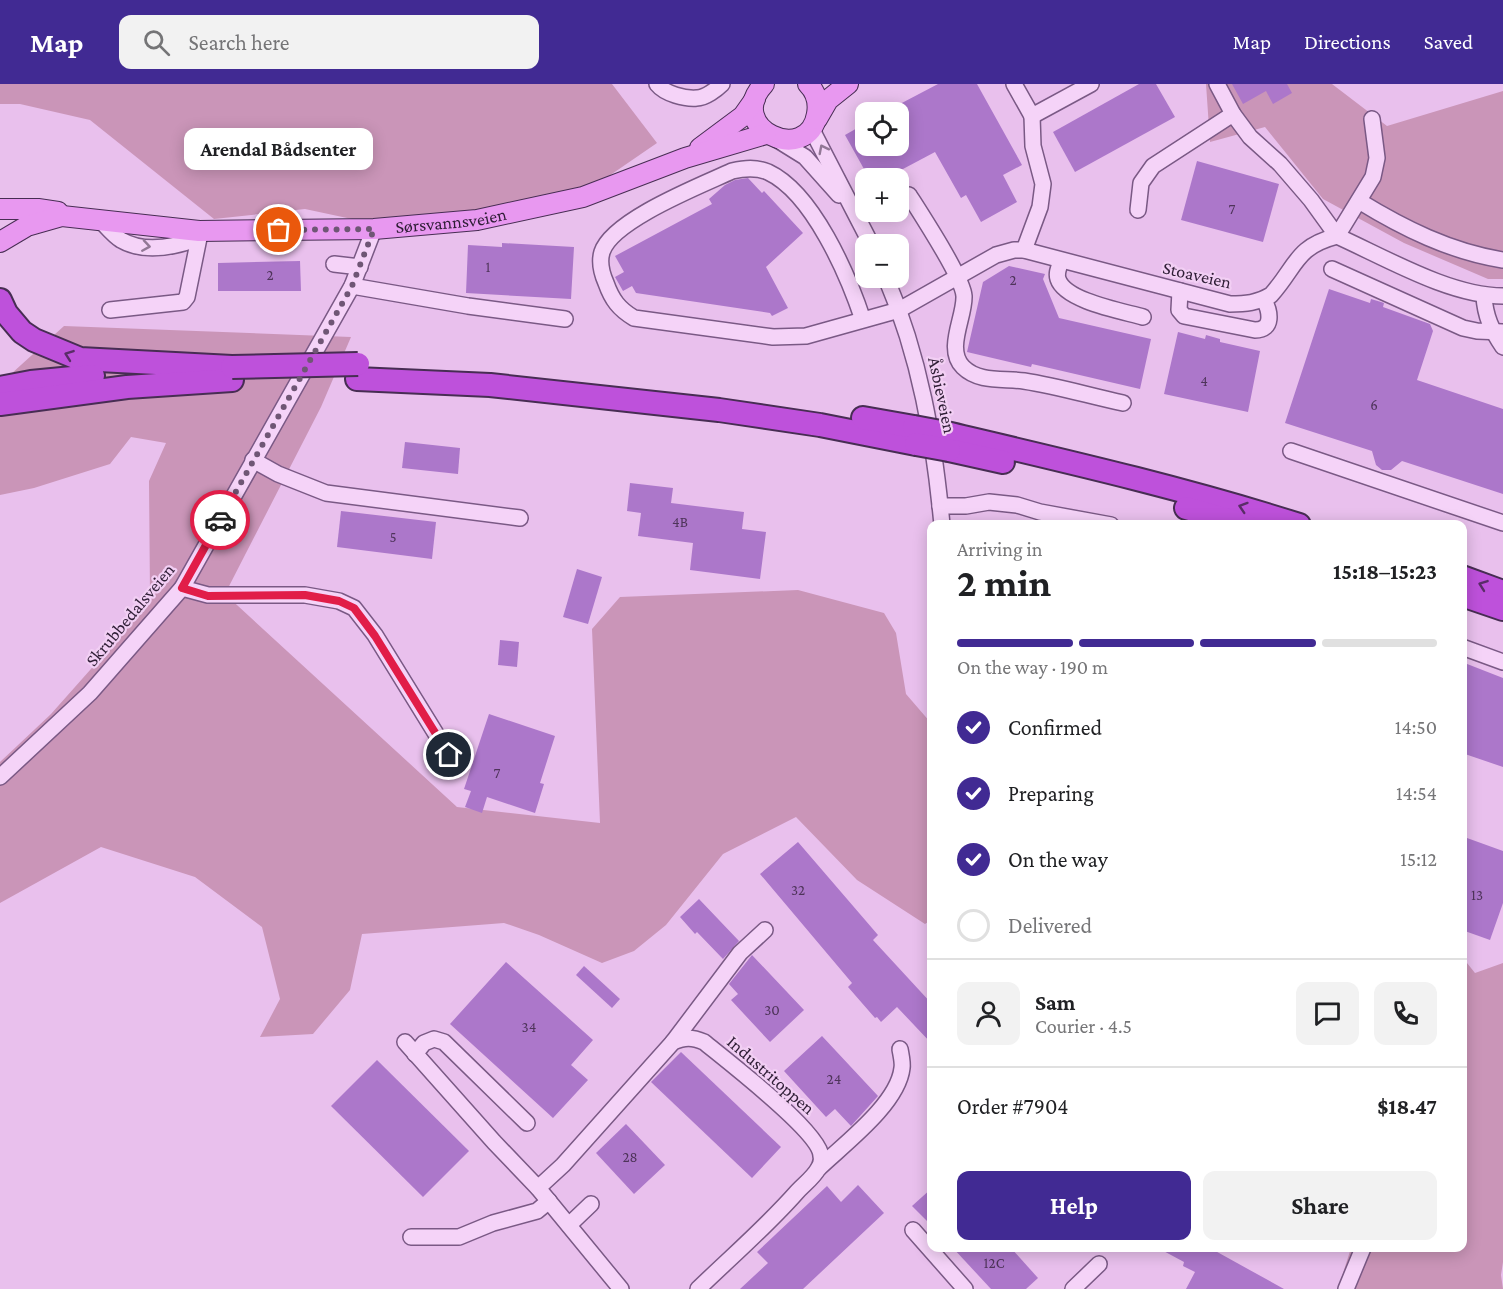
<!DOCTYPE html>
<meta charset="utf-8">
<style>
:root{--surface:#fff;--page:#f2f2f2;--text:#202124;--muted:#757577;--line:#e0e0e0;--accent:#412a93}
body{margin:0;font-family:"Crimson Pro",serif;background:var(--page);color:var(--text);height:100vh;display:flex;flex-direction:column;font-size:22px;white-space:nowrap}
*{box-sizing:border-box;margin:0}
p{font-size:20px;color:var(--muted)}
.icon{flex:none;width:33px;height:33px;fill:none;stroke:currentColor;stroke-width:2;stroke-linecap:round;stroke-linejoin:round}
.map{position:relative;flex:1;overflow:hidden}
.side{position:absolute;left:927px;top:436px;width:540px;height:732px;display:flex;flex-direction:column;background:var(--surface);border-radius:12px;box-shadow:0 3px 15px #0003}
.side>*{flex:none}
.fabs{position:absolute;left:855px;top:18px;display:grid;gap:12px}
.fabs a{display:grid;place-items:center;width:54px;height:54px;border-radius:12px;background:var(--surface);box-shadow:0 3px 15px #0003;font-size:30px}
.pin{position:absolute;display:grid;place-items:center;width:51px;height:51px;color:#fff;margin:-26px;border:3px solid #fff;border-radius:50%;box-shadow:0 2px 6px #0007}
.courier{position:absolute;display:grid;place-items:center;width:60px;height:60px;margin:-30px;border:4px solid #e11d48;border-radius:50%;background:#fff;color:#222;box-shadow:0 2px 8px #0007}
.bubble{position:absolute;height:42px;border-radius:12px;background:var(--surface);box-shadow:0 3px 15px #0003;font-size:20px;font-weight:700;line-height:42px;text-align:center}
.headline em{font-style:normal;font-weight:700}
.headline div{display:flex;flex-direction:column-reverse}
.headline{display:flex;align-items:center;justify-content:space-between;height:102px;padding:0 30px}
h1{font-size:39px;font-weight:700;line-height:45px}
.bar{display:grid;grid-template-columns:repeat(4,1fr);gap:9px 6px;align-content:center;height:72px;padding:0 30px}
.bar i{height:8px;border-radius:4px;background:var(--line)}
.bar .on{background:var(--accent)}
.bar p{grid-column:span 4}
.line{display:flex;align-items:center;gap:15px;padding:0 30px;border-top:2px solid var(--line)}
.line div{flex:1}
.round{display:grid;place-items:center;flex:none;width:63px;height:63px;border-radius:12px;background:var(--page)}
ol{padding:0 30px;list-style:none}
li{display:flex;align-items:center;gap:18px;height:66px}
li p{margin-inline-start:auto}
li .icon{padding:6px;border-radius:50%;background:var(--accent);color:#fff;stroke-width:4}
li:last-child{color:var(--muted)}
li i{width:33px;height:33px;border:3px solid var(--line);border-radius:50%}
.action{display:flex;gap:12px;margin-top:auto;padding:12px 30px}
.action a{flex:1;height:69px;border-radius:12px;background:var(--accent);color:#fff;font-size:24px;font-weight:700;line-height:69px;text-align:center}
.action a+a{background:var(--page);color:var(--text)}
header{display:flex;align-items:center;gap:36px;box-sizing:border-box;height:84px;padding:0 30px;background:var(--accent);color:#fff}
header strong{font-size:28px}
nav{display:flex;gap:33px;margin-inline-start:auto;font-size:21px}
.search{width:420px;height:54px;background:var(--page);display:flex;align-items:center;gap:15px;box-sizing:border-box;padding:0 21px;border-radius:12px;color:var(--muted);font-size:22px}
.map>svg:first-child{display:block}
.green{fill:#ca95b8}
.building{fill:#ac77ca}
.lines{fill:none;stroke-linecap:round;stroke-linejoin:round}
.minor-casing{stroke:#7a5985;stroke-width:18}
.major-casing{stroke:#472d53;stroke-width:22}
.highway-casing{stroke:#472d53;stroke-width:26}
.minor{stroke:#f5d3f8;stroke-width:15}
.major{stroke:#e898f0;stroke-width:20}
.highway{stroke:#be51db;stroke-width:22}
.highway-bridge-casing{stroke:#472d53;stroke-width:26;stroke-linecap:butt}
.highway-bridge{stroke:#be51db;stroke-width:22}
.oneway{stroke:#927896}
.oneway2{stroke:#592d67}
.done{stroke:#6f5675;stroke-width:6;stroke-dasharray:0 10.8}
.route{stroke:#e11d48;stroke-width:8}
.labels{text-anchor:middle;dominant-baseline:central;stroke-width:4.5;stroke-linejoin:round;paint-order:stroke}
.number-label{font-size:15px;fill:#4e345a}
.street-label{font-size:18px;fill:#2e1d35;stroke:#f2cff4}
</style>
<header>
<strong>Map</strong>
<div class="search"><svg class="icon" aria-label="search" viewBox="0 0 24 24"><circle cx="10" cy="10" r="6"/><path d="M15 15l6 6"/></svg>Search here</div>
<nav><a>Map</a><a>Directions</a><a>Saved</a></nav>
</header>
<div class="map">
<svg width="1503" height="1205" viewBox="0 0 1503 1205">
<rect width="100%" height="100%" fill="#e9c0ed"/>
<g class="green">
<polygon points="0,0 612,0 657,59 590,105 408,147 305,125 214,135 90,36 20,20 0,20"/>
<polygon points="1206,0 1332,0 1387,42 1503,7 1503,195 1488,195 1404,159 1323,115 1265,43 1210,58"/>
<polygon points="64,242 351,253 321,323 225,510 457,723 600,739 592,545 620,513 798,506 884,529 896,549 906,610 931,639 931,836 925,840 857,796 796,733 723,770 666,841 634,867 602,879 539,851 504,839 362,850 350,906 313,950 260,953 280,915 262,843 195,793 101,763 0,819 0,678 51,630 106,568 150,510 149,397 166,359 131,353 110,380 34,404 0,411 0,300"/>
<polygon points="1463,874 1475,889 1503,879 1503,1178 1501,1191 1503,1205 1338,1205 1351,1164 1462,1164"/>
</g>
<g class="building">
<polygon points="938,0 977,0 1022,81 1003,91 1017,118 981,138 966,111 961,114 935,68 886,94 869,94 845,51 866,39 866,62 898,62 898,21"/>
<polygon points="1139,0 1156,0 1175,33 1075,88 1053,48"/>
<polygon points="1232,0 1287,0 1292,9 1273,20 1266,7 1243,20"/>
<polygon points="1197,77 1279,100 1263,158 1181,136"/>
<polygon points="748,94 762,109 764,107 803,149 766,183 788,224 772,232 770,229 636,209 632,202 623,207 615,193 624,188 615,172 712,120 709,115 725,101 735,96"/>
<polygon points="502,159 574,163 571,215 466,209 468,161 502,163"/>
<polygon points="300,177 301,207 218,207 218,179"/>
<polygon points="1009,182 1045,190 1043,195 1059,234 1151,255 1140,305 1032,280 1031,283 967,268 983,198"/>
<polygon points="1329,205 1370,219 1371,215 1381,218 1384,219 1383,223 1430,240 1433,247 1417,296 1503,325 1503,410 1402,377 1391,386 1382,386 1376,381 1372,367 1285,339"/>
<polygon points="1178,248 1205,255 1206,251 1220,255 1220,258 1260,267 1248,328 1164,310"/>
<polygon points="405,358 460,364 458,390 402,384"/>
<polygon points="630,399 673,404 671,419 744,428 742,445 766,448 760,495 690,486 693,459 638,452 641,429 627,427"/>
<polygon points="341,427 436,438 432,475 337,463"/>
<polygon points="577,485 602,493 588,540 563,533"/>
<polygon points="500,556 519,558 517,583 498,581"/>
<polygon points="1462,578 1503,594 1503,683 1462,669"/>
<polygon points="489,630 555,652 540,699 544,700 535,729 487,713 482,729 465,723 471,707 464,705"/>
<polygon points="1467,754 1503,767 1503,819 1490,856 1462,846 1462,765"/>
<polygon points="798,758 878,851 873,856 932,920 932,960 897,923 881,938 877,933 875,934 848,903 852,899 760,790"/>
<polygon points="699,815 739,857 723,875 697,848 695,850 680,833"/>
<polygon points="752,871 804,926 770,958 731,916 738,910 729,900"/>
<polygon points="506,878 593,956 571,981 588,996 553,1034 450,940"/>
<polygon points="584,882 620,915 612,924 576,891"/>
<polygon points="822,952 878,1012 851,1042 835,1025 826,1033 784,987"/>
<polygon points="681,968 781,1063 752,1094 651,998"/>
<polygon points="377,976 469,1067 423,1113 331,1022"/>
<polygon points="626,1040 665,1081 634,1110 596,1069"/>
<polygon points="858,1101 884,1129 803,1205 740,1205 768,1179 757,1168 827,1102 841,1118"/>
<polygon points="932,1104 932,1142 912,1122"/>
<polygon points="953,1164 1011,1164 1038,1194 1026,1205 991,1205"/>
<polygon points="1158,1164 1210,1164 1284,1205 1186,1205 1195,1188 1183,1182 1184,1178"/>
</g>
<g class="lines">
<g class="minor-casing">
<g id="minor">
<path d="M657 0C665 10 685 15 697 14 705 14 717 5 722 0"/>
<polyline points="1014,0 1032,32 1091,0"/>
<polyline points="1217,0 1233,30 1250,53 1280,80 1311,116 1337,152 1373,93 1377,74 1372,35"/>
<polyline points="811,44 871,160"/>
<polyline points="776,55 805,73 839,111"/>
<path d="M909 111C921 130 963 194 964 212 965 233 945 265 963 283 979 299 1004 294 1024 297 1057 302 1090 312 1123 319"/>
<path d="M1359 117C1403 144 1451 168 1503 176"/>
<polyline points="1138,126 1141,99 1153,82 1233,30"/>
<path d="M100 136C107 143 113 151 121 156 145 170 175 163 199 154"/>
<polyline points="1024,166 1040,123 1043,100 1033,62 1032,32"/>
<path d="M1061 177C1059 183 1056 189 1058 195 1065 217 1122 227 1143 233"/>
<polyline points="334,180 360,183"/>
<polyline points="1332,185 1463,244 1477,247 1503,248"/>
<path d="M886 194C920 273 934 355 942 441"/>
<polyline points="352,202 468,222 565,235"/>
<path d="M1180 207 1179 226 1184 232 1255 246C1274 246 1270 227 1264 216"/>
<path d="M1484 212C1485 232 1492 247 1503 263"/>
<polyline points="110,226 183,218 187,213 199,154 199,147"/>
<path d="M863 236C848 191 813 109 768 88 756 83 745 84 732 87 702 101 612 136 602 168 599 178 602 190 606 199 612 216 619 225 634 234L773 253 806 252 899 226 996 171 1014 166H1024L1230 220C1245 220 1258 219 1271 211 1297 182 1295 163 1337 152 1386 174 1450 212 1503 212"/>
<polyline points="1291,367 1503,439"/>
<polyline points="253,376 278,390 326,409 520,434"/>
<polyline points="940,422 966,422 989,418 1017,421 1040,428 1111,441"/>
<polyline points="182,504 208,511 305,511 339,517 354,524 375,551 449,671"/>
<polyline points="1462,563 1503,578"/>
<polyline points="0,693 90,609 182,504 352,202 374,145"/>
<polyline points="405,958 494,1058 538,1104 621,1205"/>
<polyline points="673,958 740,869 765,846"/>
<polyline points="415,970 424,959 434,955 444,958 527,1039"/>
<path d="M819 1084C844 1060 898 1020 902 984 903 979 901 971 900 965"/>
<path d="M538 1104 563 1081 673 958C685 953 692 953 704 958 726 976 820 1048 821 1072 822 1076 820 1082 818 1085 813 1094 803 1101 796 1109 766 1143 731 1173 698 1205"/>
<polyline points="569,1141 591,1120"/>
<polyline points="913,1146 965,1205"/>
<polyline points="411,1153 459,1153 493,1139 537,1127 549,1117"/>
<polyline points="1073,1205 1099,1180"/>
<polyline points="1346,1205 1363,1164"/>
</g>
</g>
<g class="major-casing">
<g id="major">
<path d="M764 0C723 44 808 83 817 30 819 19 816 8 808 0"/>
<polyline points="817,35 828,16 848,0"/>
<polyline points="700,64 743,32 755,15"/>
<polyline points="0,125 38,125 58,128"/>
<path id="s1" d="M0 158 27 142 62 132 199 147 374 145 477 136 583 113 685 74 766 50"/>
</g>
</g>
<g class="highway-casing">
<g id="highway">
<polyline points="0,216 6,229 22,248 34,256 80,275 232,283"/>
<polyline points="357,295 490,301 719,326 820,341 916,360"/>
<polyline points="0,304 31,298 93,292"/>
<polyline points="0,320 127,303 232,296"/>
<polyline points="863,334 914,343"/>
<path d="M946 349C1065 377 1183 404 1299 441"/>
<polyline points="949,366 1003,378"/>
<polyline points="1186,424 1246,441"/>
<polyline points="1462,493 1503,508"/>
<polyline points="1462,511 1503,525"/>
</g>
</g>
<use href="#minor" class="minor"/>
<use href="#major" class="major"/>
<use href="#highway" class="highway"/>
<g class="highway-bridge-casing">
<g id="highway-bridge">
<polyline points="232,283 358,280"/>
<polyline points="914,343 946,349"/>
<polyline points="916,360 949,366"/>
</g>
</g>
<use href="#highway-bridge" class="highway-bridge"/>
</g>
<defs><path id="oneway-chevron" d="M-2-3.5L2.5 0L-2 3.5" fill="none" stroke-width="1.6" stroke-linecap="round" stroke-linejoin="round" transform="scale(1.5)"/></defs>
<g class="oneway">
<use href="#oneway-chevron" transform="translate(823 65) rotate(-117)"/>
<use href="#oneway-chevron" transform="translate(146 162) rotate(9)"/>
</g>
<g class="oneway2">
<use href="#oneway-chevron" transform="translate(69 271) rotate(-160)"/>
<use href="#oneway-chevron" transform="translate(1243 423) rotate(-162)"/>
<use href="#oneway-chevron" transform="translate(1483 501) rotate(-160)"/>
</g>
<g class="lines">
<polyline class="done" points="220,436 352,202 374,145 279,146"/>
<polyline class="route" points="220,436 182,504 208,512 305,511 339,517 354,524 375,552 449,671"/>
</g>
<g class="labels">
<g class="number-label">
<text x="1232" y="125">7</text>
<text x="488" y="183">1</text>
<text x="270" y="191">2</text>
<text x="1013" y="196">2</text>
<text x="1204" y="297">4</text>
<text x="1374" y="321">6</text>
<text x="680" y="438">4B</text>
<text x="393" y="453">5</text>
<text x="497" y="689">7</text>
<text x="798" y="806">32</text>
<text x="1477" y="811">13</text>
<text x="772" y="926">30</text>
<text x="529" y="943">34</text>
<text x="834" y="995">24</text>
<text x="630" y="1073">28</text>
<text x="994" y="1179">12C</text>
</g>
<g class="street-label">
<text stroke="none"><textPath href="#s1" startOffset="458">Sørsvannsveien</textPath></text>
<text transform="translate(1197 191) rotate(13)">Stoaveien</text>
<text transform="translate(942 311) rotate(78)">Åsbieveien</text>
<text transform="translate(130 531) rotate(-50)">Skrubbedalsveien</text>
<text transform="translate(771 991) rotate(41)">Industritoppen</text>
</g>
</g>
</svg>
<div class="fabs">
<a><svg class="icon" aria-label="locate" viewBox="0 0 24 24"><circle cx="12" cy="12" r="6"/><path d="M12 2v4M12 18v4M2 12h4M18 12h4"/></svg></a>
<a>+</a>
<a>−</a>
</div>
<div class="pin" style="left:279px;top:146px;background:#ea580c"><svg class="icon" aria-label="bag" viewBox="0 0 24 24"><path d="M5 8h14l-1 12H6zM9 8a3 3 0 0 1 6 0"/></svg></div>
<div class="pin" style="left:449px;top:671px;background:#1f2937"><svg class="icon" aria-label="home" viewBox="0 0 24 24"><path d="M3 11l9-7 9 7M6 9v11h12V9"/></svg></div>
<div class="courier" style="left:220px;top:436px"><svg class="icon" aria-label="car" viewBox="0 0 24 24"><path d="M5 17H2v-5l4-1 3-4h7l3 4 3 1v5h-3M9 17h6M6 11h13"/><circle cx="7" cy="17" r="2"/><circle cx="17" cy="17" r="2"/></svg></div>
<div class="bubble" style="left:184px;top:44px;width:189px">Arendal Bådsenter</div>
<section class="side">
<div class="headline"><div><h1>2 min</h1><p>Arriving in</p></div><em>15:18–15:23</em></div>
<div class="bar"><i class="on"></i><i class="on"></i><i class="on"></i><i></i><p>On the way · 190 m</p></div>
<ol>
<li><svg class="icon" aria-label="check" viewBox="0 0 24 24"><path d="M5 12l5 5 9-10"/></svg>Confirmed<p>14:50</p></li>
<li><svg class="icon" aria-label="check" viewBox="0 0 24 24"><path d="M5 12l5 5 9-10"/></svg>Preparing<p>14:54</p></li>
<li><svg class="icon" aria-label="check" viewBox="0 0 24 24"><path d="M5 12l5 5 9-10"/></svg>On the way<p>15:12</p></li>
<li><i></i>Delivered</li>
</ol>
<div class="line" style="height:108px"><a class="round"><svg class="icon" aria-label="person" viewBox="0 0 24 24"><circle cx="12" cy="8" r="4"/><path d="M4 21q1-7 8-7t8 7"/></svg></a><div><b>Sam</b><p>Courier · 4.5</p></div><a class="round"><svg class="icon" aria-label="chat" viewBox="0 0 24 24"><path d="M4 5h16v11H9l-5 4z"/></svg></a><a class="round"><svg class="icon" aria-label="phone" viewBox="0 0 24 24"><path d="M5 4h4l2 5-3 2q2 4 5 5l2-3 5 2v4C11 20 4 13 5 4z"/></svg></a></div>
<div class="line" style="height:78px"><div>Order #7904</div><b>$18.47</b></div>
<div class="action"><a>Help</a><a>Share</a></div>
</section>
</div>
